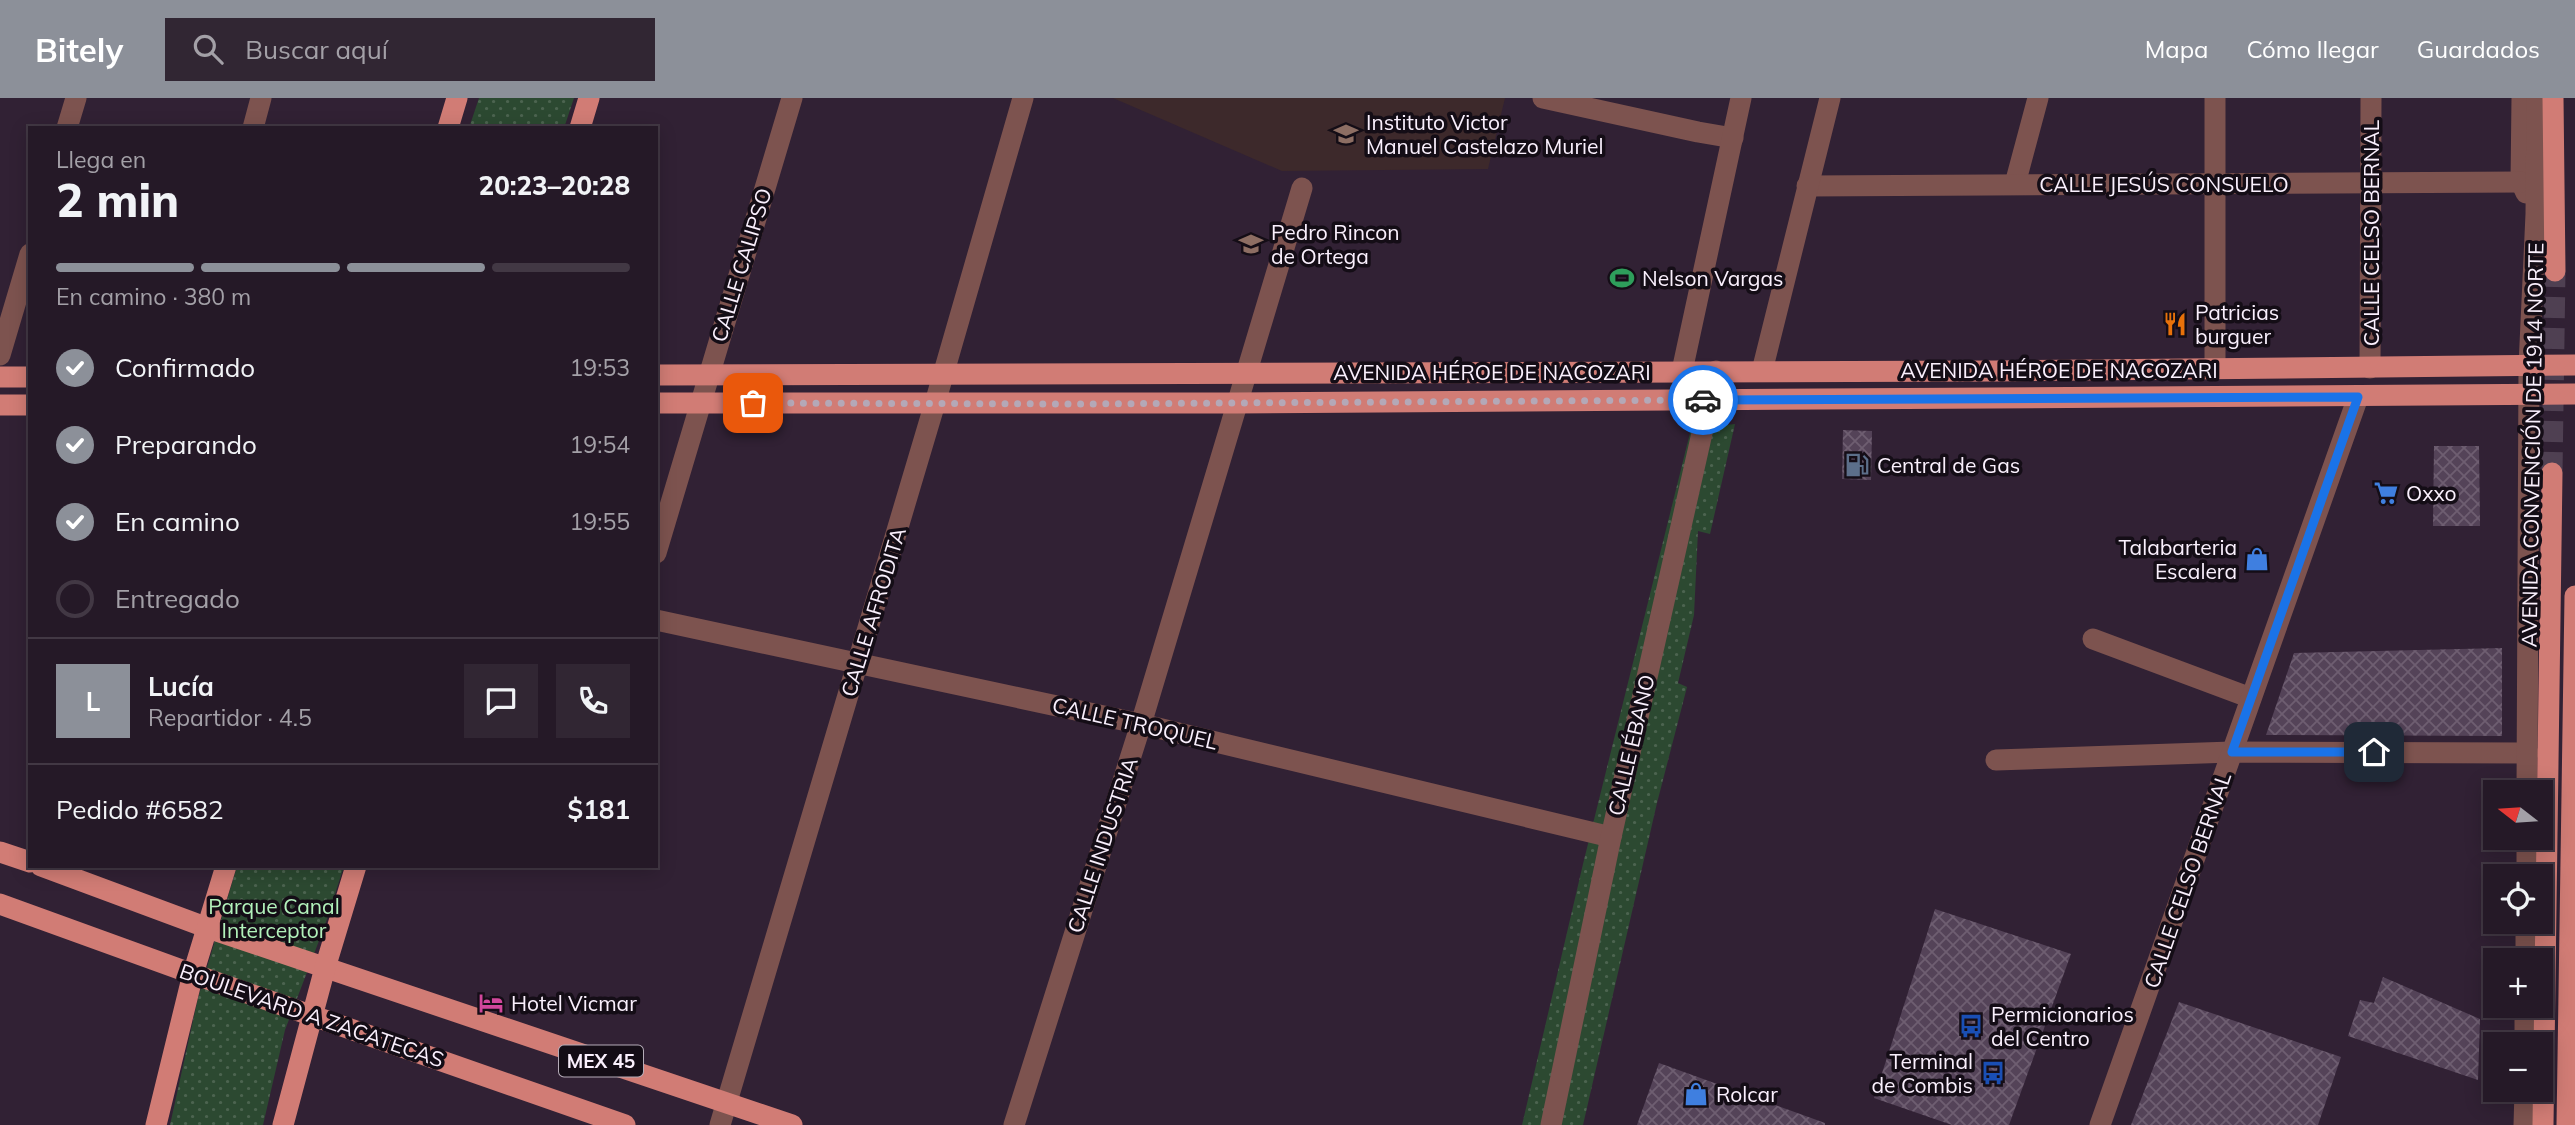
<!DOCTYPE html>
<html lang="es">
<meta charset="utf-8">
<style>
:root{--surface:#251927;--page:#312633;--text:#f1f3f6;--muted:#a3a0a7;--line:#423844;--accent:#8c9099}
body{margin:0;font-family:Mulish,sans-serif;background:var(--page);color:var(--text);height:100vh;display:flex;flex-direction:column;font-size:26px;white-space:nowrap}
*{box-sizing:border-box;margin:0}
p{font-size:23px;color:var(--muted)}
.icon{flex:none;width:38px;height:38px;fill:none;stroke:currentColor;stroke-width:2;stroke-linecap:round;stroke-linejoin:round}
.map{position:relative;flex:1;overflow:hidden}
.details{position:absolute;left:28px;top:28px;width:630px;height:742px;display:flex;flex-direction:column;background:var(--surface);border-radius:0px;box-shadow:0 4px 18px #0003,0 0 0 2px var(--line)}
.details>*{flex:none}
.needle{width:46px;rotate:287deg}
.fabs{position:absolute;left:2483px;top:682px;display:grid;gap:14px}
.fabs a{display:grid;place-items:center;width:70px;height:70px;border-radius:0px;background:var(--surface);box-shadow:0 4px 18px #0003,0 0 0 2px var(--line);font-size:35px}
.pin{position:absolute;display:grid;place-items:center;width:60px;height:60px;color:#fff;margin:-30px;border-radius:14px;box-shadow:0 4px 10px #0006}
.courier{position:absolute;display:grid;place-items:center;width:70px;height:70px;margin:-35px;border:5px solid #1a73e8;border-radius:50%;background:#fff;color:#222;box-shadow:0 2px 9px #0007}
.overview em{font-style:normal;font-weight:800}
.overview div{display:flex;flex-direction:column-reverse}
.overview{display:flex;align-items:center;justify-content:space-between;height:119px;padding:0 28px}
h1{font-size:46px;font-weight:800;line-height:52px}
.bar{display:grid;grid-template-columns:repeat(4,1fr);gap:10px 7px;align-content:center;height:84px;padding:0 28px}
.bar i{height:9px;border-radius:5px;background:var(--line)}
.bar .on{background:var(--accent)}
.bar p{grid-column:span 4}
.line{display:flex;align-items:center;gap:18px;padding:0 28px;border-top:2px solid var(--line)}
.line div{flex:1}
.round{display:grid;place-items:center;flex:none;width:74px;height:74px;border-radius:0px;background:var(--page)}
ol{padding:0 28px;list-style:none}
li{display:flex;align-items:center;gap:21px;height:77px}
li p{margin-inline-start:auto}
li .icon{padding:7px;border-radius:50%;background:var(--accent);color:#fff;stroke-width:4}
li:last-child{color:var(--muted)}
li i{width:38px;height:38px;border:4px solid var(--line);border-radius:50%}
header{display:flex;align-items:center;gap:42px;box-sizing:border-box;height:98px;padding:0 35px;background:var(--accent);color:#fff}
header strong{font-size:33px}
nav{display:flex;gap:38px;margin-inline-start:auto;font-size:24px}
.search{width:490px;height:63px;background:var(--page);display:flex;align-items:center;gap:18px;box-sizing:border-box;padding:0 24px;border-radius:0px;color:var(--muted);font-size:26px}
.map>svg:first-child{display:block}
.education{fill:#3d292b}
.green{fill:url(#green-dots)}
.building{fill:url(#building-cross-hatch)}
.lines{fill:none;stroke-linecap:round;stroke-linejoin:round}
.major-tunnel{stroke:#4f4052;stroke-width:21;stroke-dasharray:21 10;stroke-linecap:butt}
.minor{stroke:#7d534f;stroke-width:21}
.major{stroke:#d17c75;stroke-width:21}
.done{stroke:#b4a8b7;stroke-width:7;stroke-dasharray:0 12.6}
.route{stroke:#1a73e8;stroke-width:9}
.labels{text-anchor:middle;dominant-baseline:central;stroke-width:7;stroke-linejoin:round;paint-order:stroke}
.shield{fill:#140d16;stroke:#b5acb8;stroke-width:2}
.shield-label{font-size:19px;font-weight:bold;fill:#faf0fd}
.poi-label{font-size:21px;fill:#faf0fd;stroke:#140d16;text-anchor:start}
.street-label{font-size:21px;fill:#faf0fd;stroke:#140d16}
.park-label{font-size:21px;fill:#b2f1bb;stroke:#140d16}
</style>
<header>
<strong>Bitely</strong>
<div class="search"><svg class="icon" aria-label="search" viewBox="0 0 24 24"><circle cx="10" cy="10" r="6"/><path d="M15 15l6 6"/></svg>Buscar aquí</div>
<nav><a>Mapa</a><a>Cómo llegar</a><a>Guardados</a></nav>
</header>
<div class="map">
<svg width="2575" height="1027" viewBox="0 0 2575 1027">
<defs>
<pattern id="green-dots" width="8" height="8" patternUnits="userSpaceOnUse" patternTransform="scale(1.75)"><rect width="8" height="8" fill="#2c4931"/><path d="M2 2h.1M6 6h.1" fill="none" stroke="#4c6450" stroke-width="1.8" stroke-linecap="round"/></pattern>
<pattern id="building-cross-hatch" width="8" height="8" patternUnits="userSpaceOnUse" patternTransform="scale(1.75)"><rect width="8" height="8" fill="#544358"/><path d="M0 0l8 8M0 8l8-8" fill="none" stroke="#6e5e71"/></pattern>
</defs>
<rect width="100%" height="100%" fill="#312134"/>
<polygon class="education" points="1113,0 1505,0 1488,71 1282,73"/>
<g class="green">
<polygon points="479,0 574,0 564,30 469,30"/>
<polygon points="1735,326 1710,436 1698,433 1694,517 1678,585 1687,589 1657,705 1583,1027 1522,1027 1583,766 1691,331"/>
<polygon points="237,768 344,768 325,827 285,932 263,1027 170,1027 198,900"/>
</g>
<g class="building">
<polygon points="1843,332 1872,333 1871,382 1842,381"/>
<polygon points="2434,348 2479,348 2480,428 2433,428"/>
<polygon points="2502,550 2502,638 2266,637 2294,555"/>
<polygon points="1935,811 2071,856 2009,1027 1952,1027 1874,1000"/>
<polygon points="2383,879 2480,921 2478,982 2348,938 2360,902 2374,905"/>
<polygon points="2179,904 2341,959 2318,1027 2131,1027"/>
<polygon points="1659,965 1825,1025 1825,1027 1637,1027"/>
</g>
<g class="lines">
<polyline class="major-tunnel" points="2552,375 2555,173"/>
<g class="minor">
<polyline points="1543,0 1698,34 1733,40"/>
<polyline points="2522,0 2521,84 2526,95"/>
<polyline points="67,30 76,0"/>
<polyline points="253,30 261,0"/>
<polyline points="2015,86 2038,0"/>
<polyline points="1807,88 2521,84"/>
<polyline points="0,257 30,156"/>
<polyline points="2370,270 2371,0"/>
<polyline points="2215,271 2215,0"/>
<polyline points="1682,273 1741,0"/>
<polyline points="1762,273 1830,0"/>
<polyline points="656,455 792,0"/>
<polyline points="656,522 1141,626 1611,739"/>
<polyline points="2093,541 2251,600"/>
<polyline points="1996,662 2232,654 2528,655"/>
<polyline points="2527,695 2529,268 2536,116 2537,0"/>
<polyline points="2527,779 2527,740"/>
<polyline points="2526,863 2526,824"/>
<polyline points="2525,947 2525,908"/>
<polyline points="720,1027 935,305 1023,0"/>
<polyline points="1014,1027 1141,626 1302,90"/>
<polyline points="1551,1027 1611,739 1716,273"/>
<polyline points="2100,1027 2358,299"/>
<polyline points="2524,1027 2525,992"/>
</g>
<g class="major">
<polyline points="2553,0 2555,173"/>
<polyline points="448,30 457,0"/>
<polyline points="580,30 589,0"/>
<polyline points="656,277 1995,273 2575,267"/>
<polyline points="0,279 30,279"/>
<polyline points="656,305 1236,305 2575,296"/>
<polyline points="0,307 30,307"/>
<polyline points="0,754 30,764"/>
<polyline points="41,768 208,830 792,1027"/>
<polyline points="0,806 193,876 625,1027"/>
<polyline points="156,1027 193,876 226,768"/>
<polyline points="283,1027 325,870 356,768"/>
<polyline points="2543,1027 2552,375"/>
<polyline points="2567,1027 2575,498"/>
</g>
</g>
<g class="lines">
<polyline class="done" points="753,305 1080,306 1703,302"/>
<polyline class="route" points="1703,302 2358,299 2232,654 2374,654"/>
</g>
<defs>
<g id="school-bare" transform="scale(1.89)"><path d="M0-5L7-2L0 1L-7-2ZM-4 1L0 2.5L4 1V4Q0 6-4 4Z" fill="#8d6e63" stroke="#140d16" stroke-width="2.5" paint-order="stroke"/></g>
<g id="stadium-bare" transform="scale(1.89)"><path d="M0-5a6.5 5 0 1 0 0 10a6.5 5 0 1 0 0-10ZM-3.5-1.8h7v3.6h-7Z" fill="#2e9e5b" stroke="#140d16" stroke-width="2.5" paint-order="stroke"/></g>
<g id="restaurant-bare" transform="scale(1.89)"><path d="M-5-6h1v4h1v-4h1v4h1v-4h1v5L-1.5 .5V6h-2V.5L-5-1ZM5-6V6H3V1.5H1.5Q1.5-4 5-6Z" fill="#e8710a" stroke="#140d16" stroke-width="2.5" paint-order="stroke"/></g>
<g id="fuel-bare" transform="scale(1.89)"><path d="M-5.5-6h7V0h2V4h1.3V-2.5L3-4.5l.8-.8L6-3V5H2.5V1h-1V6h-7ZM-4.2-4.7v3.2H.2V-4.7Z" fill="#5c6f8a" stroke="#140d16" stroke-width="2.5" paint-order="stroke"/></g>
<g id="supermarket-bare" transform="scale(1.89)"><path d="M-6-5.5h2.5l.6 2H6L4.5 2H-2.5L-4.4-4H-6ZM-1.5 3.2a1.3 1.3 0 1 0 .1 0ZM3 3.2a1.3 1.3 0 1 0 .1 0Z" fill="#3f7fe0" stroke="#140d16" stroke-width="2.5" paint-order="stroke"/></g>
<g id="shop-bare" transform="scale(1.89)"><path d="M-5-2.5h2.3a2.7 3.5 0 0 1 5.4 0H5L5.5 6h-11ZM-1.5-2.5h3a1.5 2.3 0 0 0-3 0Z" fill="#3f7fe0" stroke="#140d16" stroke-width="2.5" paint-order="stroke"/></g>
<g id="hotel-bare" transform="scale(1.89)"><path d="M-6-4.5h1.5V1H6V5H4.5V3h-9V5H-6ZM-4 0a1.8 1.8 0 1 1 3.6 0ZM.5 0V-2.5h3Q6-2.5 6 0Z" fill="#d1479c" stroke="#140d16" stroke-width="2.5" paint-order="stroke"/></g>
<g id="bus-bare" transform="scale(1.89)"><path d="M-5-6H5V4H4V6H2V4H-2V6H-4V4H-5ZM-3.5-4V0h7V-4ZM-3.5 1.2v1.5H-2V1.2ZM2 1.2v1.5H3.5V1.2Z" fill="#1a4fb4" stroke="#140d16" stroke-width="2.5" paint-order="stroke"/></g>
</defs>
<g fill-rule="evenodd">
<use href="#school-bare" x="1346" y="36"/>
<use href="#school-bare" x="1251" y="146"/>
<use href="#stadium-bare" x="1622" y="180"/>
<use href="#restaurant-bare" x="2175" y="226"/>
<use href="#fuel-bare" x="1857" y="367"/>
<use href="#supermarket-bare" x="2386" y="395"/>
<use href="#shop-bare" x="2257" y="461"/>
<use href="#hotel-bare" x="491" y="905"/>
<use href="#bus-bare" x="1971" y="928"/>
<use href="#bus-bare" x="1993" y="975"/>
<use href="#shop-bare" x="1696" y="996"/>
</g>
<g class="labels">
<rect class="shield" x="559" y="947.5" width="84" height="31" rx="5"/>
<g class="shield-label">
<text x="601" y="963">MEX 45</text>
</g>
<g class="poi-label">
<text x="1366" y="24">Instituto Victor<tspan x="1366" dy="24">Manuel Castelazo Muriel</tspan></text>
<text x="1271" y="134">Pedro Rincon<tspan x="1271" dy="24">de Ortega</tspan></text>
<text x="1642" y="180">Nelson Vargas</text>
<text x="2195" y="214">Patricias<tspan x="2195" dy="24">burguer</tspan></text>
<text x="1877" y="367">Central de Gas</text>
<text x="2406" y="395">Oxxo</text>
<text x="2237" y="449" text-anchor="end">Talabarteria<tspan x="2237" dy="24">Escalera</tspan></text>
<text x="511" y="905">Hotel Vicmar</text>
<text x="1991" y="916">Permicionarios<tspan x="1991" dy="24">del Centro</tspan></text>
<text x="1973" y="963" text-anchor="end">Terminal<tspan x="1973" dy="24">de Combis</tspan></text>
<text x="1716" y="996">Rolcar</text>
</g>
<g class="street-label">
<text x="2164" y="86">CALLE JESÚS CONSUELO</text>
<text transform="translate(2371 135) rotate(-90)">CALLE CELSO BERNAL</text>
<text transform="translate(741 167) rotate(-73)">CALLE CALIPSO</text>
<text x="2059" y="272">AVENIDA HÉROE DE NACOZARI</text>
<text x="1492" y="274">AVENIDA HÉROE DE NACOZARI</text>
<text transform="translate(2532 347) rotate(-89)">AVENIDA CONVENCIÓN DE 1914 NORTE</text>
<text transform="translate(873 514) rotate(-73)">CALLE AFRODITA</text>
<text transform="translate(1135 625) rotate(13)">CALLE TROQUEL</text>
<text transform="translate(1631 647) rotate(-77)">CALLE ÉBANO</text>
<text transform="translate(1102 747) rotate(-72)">CALLE INDUSTRIA</text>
<text transform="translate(2187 782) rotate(-71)">CALLE CELSO BERNAL</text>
<text transform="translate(312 917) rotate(19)">BOULEVARD A ZACATECAS</text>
</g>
<g class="park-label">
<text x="274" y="808">Parque Canal<tspan x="274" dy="24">Interceptor</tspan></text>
</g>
</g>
</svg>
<div class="fabs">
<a><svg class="needle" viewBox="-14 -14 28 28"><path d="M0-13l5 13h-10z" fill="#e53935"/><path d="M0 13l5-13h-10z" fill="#a3a0a7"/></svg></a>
<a><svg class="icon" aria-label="locate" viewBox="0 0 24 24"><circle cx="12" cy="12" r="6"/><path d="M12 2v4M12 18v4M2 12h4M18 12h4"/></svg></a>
<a>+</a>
<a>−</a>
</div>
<div class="pin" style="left:753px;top:305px;background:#ea580c"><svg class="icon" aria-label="bag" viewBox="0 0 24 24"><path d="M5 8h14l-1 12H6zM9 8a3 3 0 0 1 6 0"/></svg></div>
<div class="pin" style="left:2374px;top:654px;background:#1f2937"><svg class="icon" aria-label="home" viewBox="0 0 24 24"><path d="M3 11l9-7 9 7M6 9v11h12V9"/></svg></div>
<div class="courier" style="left:1703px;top:302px"><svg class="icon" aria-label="car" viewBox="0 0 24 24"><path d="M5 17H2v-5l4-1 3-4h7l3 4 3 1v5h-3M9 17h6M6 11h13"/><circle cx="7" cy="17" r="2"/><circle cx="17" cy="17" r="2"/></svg></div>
<section class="details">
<div class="overview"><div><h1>2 min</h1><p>Llega en</p></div><em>20:23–20:28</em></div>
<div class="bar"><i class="on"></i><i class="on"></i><i class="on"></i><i></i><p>En camino · 380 m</p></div>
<ol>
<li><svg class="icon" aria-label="check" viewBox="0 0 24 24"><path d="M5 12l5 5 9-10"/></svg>Confirmado<p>19:53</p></li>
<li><svg class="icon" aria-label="check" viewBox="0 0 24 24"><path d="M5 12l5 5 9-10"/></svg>Preparando<p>19:54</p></li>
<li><svg class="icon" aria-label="check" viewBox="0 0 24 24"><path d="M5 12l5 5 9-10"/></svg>En camino<p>19:55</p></li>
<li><i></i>Entregado</li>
</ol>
<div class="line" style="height:126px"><b class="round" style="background:var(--accent);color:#fff">L</b><div><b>Lucía</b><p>Repartidor · 4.5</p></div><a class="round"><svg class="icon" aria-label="chat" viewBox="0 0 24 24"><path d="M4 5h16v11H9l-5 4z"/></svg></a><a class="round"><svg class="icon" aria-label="phone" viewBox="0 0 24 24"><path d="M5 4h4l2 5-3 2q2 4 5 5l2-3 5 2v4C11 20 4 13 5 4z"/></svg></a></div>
<div class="line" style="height:91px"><div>Pedido #6582</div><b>$181</b></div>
</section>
</div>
